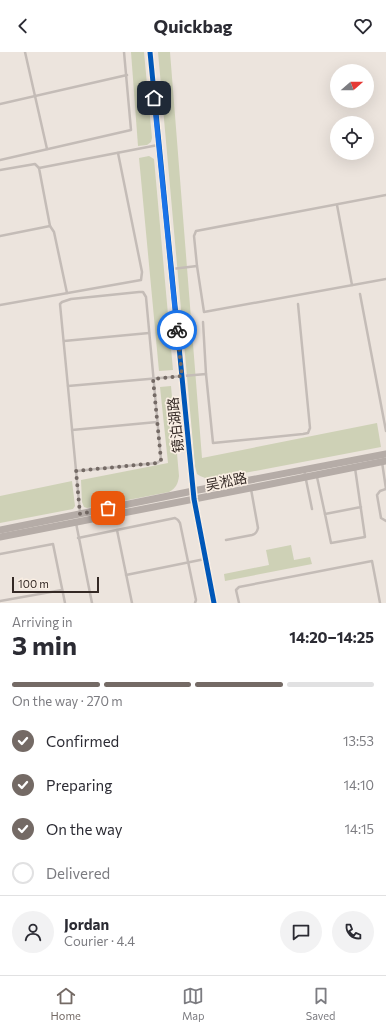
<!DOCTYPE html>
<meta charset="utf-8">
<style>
:root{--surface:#fff;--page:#f2f2f3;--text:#2b2b33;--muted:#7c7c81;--line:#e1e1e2;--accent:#746a65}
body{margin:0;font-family:Commissioner,"Noto Sans SC",sans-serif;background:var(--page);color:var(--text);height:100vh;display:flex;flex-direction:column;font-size:15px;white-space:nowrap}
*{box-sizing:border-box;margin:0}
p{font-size:13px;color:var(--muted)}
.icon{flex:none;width:22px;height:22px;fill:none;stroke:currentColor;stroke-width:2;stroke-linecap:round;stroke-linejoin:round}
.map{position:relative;height:551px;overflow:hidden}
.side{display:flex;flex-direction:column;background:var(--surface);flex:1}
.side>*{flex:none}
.needle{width:26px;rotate:70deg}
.controls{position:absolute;left:330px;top:12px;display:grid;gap:8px}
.controls a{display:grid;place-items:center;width:44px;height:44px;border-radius:50%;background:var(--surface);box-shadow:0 4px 16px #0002;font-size:20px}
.scale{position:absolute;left:12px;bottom:10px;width:87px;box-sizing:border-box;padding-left:4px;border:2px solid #342925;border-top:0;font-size:11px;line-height:14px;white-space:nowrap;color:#342925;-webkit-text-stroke:3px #f9eee3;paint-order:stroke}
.pin{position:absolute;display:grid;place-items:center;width:34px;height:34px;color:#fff;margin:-17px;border-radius:8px;box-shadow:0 2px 6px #0006}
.courier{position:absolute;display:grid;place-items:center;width:40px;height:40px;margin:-20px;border:3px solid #1a73e8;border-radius:50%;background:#fff;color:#222;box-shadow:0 1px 5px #0007}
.head em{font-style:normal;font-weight:700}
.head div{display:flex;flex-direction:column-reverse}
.head{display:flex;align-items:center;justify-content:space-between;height:68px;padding:0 12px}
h1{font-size:26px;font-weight:700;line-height:30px}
.bar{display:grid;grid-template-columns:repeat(4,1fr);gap:6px 4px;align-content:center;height:48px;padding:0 12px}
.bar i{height:5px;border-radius:3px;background:var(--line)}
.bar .active{background:var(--accent)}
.bar p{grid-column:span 4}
.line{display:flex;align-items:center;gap:10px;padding:0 12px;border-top:1px solid var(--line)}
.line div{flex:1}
.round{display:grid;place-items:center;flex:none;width:42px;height:42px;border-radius:21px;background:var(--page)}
ol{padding:0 12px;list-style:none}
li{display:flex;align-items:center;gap:12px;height:44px}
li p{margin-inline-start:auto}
li .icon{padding:4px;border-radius:50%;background:var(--accent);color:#fff;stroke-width:4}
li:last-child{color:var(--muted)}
li i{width:22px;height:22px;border:2px solid var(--line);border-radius:50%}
header{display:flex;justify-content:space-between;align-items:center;height:52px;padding:0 12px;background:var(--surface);font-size:18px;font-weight:700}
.menu{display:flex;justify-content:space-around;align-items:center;height:56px;border-top:1px solid var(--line);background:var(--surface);font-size:11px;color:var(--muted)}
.menu a{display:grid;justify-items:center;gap:2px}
.menu .active{color:var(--accent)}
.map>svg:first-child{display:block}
.green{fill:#ced1b6}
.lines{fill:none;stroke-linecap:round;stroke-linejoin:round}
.lane{stroke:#c4bcb7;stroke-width:2.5}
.secondary{stroke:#b5aca7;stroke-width:7}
.cycleway-casing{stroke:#f9eee3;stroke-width:8}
.cycleway{stroke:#0057b8;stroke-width:5}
.done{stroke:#746a65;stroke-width:4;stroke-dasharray:0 7.2}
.route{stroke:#1a73e8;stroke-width:5}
.labels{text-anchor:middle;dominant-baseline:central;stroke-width:3.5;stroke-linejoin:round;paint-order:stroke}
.street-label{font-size:14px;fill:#342925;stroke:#f9eee3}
</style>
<header><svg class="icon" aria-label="back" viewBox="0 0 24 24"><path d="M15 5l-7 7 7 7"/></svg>Quickbag<svg class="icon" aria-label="heart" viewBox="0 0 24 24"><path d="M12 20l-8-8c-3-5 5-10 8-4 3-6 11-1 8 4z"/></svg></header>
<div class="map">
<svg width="386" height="551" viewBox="0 0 386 551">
<rect width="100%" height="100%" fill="#ece4dd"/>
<g class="green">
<polygon points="131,0 144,0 152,86 151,90 147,93 138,94"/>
<path d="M158 0H170L202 406 377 371 381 395 213 427C207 426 202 426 197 422L195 414Z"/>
<polygon points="149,104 154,107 173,318 159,319 139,106"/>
<path d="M171 334 179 424C178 432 176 436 169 440L87 456 84 455 82 450 81 428 168 411 160 335Z"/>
<polygon points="72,429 75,454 73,457 0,471 0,444"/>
<polygon points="291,493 294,508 310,505 312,512 225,529 224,522 269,513 266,498"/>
</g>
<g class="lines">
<g class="lane">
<polyline points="25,0 47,97"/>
<polyline points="0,52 127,23"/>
<polyline points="0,108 131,78 124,0"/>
<polyline points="0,118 35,112 39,116"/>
<polyline points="337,153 352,233"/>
<polyline points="50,174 54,180 67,241"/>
<polyline points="0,184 50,174 39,116 158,93"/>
<polyline points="197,214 194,184 196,179 386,143"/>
<polyline points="172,217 197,214 204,260 386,227"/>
<polyline points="360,242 386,379"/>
<polyline points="0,253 141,228 142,220 118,101"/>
<polyline points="203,270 206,322"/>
<polyline points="64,289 149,281"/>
<polyline points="68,334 206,322 213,391 303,382 308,381 310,376 298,252"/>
<polyline points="72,378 157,370"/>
<polyline points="382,410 386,437"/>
<polyline points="355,416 365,485 331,491 325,462 361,455"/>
<polyline points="304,418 312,457"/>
<path d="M76 419 157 411 161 408 146 245 143 240H139L71 247 62 250 60 252C67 321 73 391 80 460"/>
<polyline points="317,425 325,462"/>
<polyline points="386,437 380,439 377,443 381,466 386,469"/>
<polyline points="76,471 92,551"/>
<polyline points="117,478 132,551"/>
<polyline points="78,486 175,466 178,468 180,471 196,548 195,551"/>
<path d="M226 488 252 483C256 482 257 480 258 476L251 437"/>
<polyline points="0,502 53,492 65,551"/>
<polyline points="126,523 205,507"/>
<polyline points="0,549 62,538"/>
<polyline points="239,551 236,538 239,535 372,509 380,551"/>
</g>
<g class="secondary">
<polyline points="150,0 194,447 214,551"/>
<polyline points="0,478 193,439 386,402"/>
<polyline points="0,485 256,435 386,409"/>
</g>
<g class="cycleway-casing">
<polyline id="cycleway" points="150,0 194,447 214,551"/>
</g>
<use href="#cycleway" class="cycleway"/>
</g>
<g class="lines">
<polyline class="done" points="108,456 80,462 76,419 157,411 161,408 153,327 182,324 177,278"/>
<polyline class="route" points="154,46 177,278"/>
</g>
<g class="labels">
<g class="street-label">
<text transform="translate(175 373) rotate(-96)">镜泊湖路</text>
<text transform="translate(226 429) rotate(-11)">吴淞路</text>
</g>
</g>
</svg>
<div class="controls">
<a><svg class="needle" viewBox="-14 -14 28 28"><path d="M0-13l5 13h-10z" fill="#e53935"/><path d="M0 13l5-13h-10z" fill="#7c7c81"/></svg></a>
<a><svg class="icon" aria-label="locate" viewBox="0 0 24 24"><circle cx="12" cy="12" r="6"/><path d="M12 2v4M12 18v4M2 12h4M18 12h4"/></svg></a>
</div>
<div class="scale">100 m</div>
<div class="pin" style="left:108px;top:456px;background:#ea580c"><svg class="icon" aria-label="bag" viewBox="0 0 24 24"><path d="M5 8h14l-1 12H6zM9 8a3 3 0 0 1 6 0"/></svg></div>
<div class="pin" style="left:154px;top:46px;background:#1f2937"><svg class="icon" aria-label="home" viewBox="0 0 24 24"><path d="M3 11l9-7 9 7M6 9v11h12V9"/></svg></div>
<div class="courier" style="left:177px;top:278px"><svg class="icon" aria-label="bike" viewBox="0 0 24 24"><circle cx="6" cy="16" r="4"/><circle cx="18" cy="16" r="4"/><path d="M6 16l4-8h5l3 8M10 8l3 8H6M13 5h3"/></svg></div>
</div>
<section class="side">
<div class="head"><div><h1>3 min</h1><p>Arriving in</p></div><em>14:20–14:25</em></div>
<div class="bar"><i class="active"></i><i class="active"></i><i class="active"></i><i></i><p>On the way · 270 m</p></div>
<ol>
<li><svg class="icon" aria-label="check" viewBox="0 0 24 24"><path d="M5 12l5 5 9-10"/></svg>Confirmed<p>13:53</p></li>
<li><svg class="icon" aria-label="check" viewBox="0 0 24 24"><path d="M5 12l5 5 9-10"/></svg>Preparing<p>14:10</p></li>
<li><svg class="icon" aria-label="check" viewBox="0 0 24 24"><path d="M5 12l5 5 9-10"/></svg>On the way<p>14:15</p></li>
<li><i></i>Delivered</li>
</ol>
<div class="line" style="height:72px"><a class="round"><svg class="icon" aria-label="person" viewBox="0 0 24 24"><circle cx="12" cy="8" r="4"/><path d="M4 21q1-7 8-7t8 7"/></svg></a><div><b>Jordan</b><p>Courier · 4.4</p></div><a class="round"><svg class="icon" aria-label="chat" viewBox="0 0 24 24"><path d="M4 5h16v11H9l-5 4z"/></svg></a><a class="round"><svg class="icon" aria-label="phone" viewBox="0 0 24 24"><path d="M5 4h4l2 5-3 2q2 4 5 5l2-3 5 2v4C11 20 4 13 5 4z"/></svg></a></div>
</section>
<nav class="menu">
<a class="active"><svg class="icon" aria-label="home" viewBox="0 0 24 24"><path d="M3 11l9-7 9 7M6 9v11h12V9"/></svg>Home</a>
<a><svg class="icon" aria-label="map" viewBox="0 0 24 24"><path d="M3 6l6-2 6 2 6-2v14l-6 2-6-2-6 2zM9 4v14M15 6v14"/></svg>Map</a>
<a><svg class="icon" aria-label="saved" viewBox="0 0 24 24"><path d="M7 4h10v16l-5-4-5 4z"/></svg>Saved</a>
</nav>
